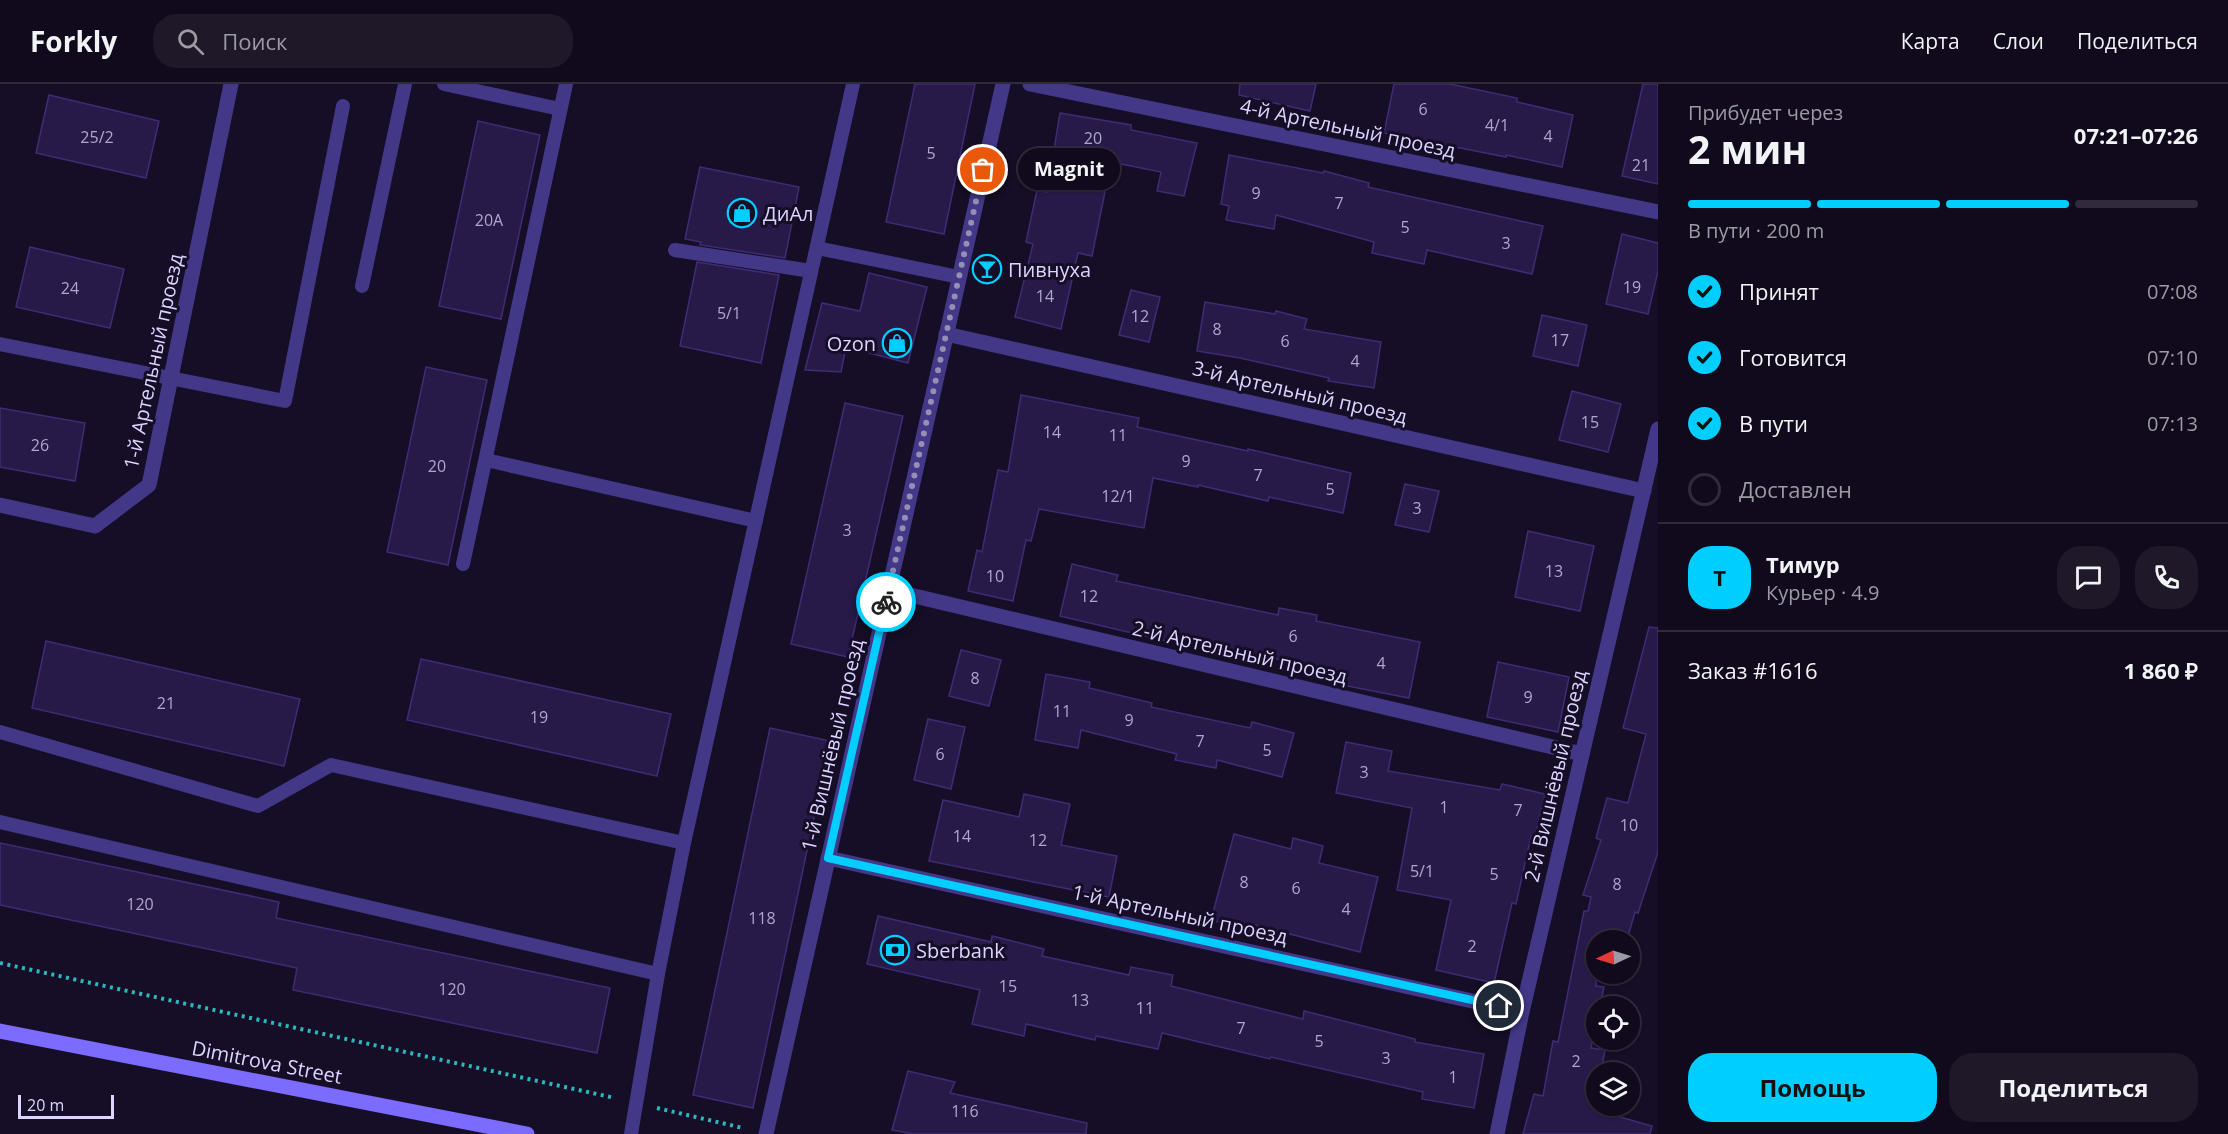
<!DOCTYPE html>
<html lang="ru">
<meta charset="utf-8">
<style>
:root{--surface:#100a1c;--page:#1e1829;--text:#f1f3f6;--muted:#9c9aa3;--line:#302b3b;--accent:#00ceff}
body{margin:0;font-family:"Open Sans",sans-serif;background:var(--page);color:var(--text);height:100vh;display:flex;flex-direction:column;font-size:22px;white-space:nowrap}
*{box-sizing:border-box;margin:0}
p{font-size:20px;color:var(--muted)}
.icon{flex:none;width:33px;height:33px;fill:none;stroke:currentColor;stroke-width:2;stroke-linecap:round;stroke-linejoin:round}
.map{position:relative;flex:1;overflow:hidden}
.side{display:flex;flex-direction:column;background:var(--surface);width:570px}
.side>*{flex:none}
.needle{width:39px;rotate:266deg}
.tools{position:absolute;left:1586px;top:846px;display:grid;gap:12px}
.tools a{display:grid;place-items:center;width:54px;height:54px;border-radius:50%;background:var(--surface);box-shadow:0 2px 4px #0004,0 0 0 2px var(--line);font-size:30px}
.scale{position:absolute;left:18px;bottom:15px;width:96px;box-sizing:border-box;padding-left:6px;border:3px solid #ddd4ff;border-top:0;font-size:16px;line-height:21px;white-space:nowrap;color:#ddd4ff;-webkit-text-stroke:4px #150e26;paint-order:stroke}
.pin{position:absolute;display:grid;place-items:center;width:51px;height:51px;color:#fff;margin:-26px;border:3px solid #fff;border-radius:50%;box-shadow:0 2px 6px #0007}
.courier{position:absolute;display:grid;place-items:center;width:60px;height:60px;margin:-30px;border:4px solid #00ceff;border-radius:50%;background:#fff;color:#222;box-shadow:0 2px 8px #0007}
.bubble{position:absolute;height:42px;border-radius:21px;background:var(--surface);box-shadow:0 2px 4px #0004,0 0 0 2px var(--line);font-size:20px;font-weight:700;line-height:42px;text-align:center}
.headline em{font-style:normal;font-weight:700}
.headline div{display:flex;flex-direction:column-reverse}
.headline{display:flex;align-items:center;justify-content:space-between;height:102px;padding:0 30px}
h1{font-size:39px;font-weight:700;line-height:45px}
.bar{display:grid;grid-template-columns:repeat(4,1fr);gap:9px 6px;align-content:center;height:72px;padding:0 30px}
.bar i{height:8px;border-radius:4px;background:var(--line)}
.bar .on{background:var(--accent)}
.bar p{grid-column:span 4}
.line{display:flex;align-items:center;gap:15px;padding:0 30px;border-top:2px solid var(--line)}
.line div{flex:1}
.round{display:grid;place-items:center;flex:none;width:63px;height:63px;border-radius:24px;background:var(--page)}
ol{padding:0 30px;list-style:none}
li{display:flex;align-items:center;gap:18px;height:66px}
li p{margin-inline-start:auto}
li .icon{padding:6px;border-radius:50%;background:var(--accent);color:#111;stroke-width:4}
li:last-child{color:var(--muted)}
li i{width:33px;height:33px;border:3px solid var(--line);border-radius:50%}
.button{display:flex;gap:12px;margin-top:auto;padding:12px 30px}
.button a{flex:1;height:69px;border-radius:24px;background:var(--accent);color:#111;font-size:24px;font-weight:700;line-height:69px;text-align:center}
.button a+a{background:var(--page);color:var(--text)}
header{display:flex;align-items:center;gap:36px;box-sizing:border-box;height:84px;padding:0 30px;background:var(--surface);border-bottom:2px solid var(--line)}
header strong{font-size:28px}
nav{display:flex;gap:33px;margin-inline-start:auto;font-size:21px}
.search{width:420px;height:54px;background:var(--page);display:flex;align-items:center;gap:15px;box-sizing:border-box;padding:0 21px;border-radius:24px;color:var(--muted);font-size:22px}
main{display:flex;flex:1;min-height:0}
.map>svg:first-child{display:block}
.building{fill:#271a48;stroke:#402b75;stroke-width:1.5}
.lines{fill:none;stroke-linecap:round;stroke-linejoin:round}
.path{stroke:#2bb7bc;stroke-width:4;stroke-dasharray:3 4.5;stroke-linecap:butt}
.lane{stroke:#423887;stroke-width:14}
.street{stroke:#423887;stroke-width:15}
.secondary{stroke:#7c6bff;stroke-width:15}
.done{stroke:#978fb3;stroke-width:6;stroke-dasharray:0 10.8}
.route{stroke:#00ceff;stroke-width:8}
.labels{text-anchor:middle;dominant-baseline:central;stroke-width:6;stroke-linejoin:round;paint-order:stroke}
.number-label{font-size:16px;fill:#b0a6d1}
.street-label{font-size:20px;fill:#ddd4ff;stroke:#150e26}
.poi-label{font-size:20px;fill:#ddd4ff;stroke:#150e26;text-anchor:start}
</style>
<header>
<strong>Forkly</strong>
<div class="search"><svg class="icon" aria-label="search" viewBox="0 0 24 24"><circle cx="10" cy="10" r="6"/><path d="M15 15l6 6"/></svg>Поиск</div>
<nav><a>Карта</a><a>Слои</a><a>Поделиться</a></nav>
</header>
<main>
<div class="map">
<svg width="1658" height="1050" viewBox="0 0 1658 1050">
<rect width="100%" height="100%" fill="#150e26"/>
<g class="building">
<polygon points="915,0 975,0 944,150 886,138"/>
<polygon points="1240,0 1316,0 1310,27 1239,11"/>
<polygon points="1394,0 1450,0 1517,14 1517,18 1573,31 1562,83 1506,71 1506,73 1384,49"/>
<polygon points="1643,0 1658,0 1658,100 1622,92"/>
<polygon points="49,11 159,37 146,94 36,69"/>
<polygon points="1060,29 1131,41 1131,46 1197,59 1184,112 1157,107 1161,88 1111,78 1092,172 1078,169 1061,245 1015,233 1033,160 1026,158 1037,106 1047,108"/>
<polygon points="478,37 540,51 501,235 439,222"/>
<polygon points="1229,71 1323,89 1324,87 1369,99 1368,103 1543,142 1532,190 1427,166 1424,180 1372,169 1374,158 1276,131 1274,145 1226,136 1229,122 1221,120"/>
<polygon points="700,83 799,103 785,174 700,161 701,158 685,155"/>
<polygon points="1622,150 1658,159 1658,187 1648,230 1606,220"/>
<polygon points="30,163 124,185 110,244 16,223"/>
<polygon points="697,178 779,191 761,279 680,262"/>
<polygon points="869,189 927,203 908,279 846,263 841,288 805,286 822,219 860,227"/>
<polygon points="1131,206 1160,213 1149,258 1119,251"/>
<polygon points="1205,218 1275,230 1276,227 1307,235 1304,245 1381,258 1374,304 1328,297 1329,294 1240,274 1197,267"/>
<polygon points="1542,231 1587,241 1578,282 1533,272"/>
<polygon points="426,283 487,296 448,481 387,468"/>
<polygon points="1572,307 1621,320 1608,368 1559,356"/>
<polygon points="1021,311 1139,334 1137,343 1248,367 1248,365 1351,389 1343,429 1269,413 1268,417 1198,401 1198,403 1153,394 1144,444 1039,425 1031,457 1026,456 1013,517 968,507 977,466 982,468 998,386 1008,388"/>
<polygon points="845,319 903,332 848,573 791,560"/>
<polygon points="0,324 85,339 75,397 0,383"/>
<polygon points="1405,400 1439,407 1429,448 1395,441"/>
<polygon points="1528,447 1594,462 1580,527 1515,513"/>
<polygon points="1072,480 1118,491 1116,497 1278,531 1279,524 1317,531 1316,537 1420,558 1409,614 1342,601 1345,587 1227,566 1171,553 1170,558 1060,532"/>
<polygon points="1649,543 1658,544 1658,768 1638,829 1635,828 1627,856 1596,856 1596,902 1604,903 1600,922 1596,922 1596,940 1591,964 1605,966 1601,988 1596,988 1595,1026 1652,1042 1650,1050 1523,1050 1534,1010 1543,1012 1553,957 1558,958 1584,827 1588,827 1591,813 1583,811 1601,756 1596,754 1607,714 1628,719 1646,650 1623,644"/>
<polygon points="46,557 300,615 284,682 32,624"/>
<polygon points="961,566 1001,576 989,622 949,612"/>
<polygon points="421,575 671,630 657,692 407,636"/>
<polygon points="1498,578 1569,593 1558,648 1487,633"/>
<polygon points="1046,590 1090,598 1089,604 1152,619 1151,623 1250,644 1252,638 1294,649 1282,693 1217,676 1216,684 1175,676 1177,670 1081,646 1078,664 1035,656"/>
<polygon points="928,635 965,643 951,705 914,696"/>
<polygon points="770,644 830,657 753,1024 693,1011"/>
<polygon points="1346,658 1392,667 1388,687 1500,706 1502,700 1545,710 1535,753 1531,752 1516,820 1512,819 1494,899 1436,886 1451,816 1397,806 1412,724 1336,709"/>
<polygon points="1024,710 1070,720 1061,761 1117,772 1109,813 929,777 943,716 1019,733"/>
<polygon points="1234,750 1291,765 1293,754 1323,762 1319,779 1378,793 1360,868 1255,841 1253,847 1211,836"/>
<polygon points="0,759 279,818 276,834 610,904 597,969 293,906 297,884 0,821"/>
<polygon points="878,832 991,858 992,852 1044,865 1042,872 1129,891 1131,883 1173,891 1171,902 1303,935 1304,927 1415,955 1415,958 1484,970 1474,1024 1422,1015 1423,1008 1271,973 1270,975 1162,949 1158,965 1096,952 1095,956 1026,940 1024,952 972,940 980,906 867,880"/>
<polygon points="908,987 955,998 950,1009 1087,1039 1086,1050 913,1050 892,1046"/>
</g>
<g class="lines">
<g class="path">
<polyline points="0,879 615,1014"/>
<polyline points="657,1024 743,1044"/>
</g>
<g class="lane">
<polyline points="444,0 560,25"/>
<polyline points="817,164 959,193"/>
<polyline points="675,166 811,187"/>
<polyline points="362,202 405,0"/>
<polyline points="0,260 285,317 343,22"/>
<polyline points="486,376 756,437"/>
<polyline points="463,480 566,0"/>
<polyline points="0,648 258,722 331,681 684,759"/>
<polyline points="0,738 658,890"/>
<polyline points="631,1050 658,890 684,759 853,0"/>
</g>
<g class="street">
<polyline points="1030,0 1658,128"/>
<polyline points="946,250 1644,407"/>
<polyline points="0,421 95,442 149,401 231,0"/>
<polyline points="889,506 1582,670"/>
<polyline points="828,774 1522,928"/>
<polyline points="766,1050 1003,0"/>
<polyline points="1497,1050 1522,928 1658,345"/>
</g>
<polyline class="secondary" points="0,947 527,1050"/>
</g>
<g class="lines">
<polyline class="done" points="886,518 983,86"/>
<polyline class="route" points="886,518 828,774 1499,922"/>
</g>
<defs>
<g id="shop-ring" transform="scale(1.5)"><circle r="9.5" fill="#150e26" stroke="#00ceff" stroke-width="1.5"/><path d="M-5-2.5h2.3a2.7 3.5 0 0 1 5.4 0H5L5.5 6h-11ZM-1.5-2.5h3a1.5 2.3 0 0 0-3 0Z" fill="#00ceff"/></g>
<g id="bar-ring" transform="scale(1.5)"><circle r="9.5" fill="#150e26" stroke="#00ceff" stroke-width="1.5"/><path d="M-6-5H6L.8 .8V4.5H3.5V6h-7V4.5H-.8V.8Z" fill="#00ceff"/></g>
<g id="bank-ring" transform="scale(1.5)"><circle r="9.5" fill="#150e26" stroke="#00ceff" stroke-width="1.5"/><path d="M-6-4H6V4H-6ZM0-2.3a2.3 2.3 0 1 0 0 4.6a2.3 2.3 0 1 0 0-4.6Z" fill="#00ceff"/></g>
</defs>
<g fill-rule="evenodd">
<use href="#shop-ring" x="742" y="129"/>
<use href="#bar-ring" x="987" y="185"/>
<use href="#shop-ring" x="897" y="259"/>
<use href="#bank-ring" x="895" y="866"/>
</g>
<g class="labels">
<g class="number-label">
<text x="1423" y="25">6</text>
<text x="1497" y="41">4/1</text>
<text x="1548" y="52">4</text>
<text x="97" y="53">25/2</text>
<text x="1093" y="54">20</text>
<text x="931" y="69">5</text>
<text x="1641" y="81">21</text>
<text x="1256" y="109">9</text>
<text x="1339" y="119">7</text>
<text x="489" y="136">20А</text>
<text x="1405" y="143">5</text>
<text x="1506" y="159">3</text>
<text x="1632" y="203">19</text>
<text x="70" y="204">24</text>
<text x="1045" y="212">14</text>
<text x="729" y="229">5/1</text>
<text x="1140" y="232">12</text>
<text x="1217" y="245">8</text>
<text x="1560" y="256">17</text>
<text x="1285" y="257">6</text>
<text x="1355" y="277">4</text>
<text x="1590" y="338">15</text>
<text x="1052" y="348">14</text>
<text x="1118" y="351">11</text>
<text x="40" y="361">26</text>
<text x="1186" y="377">9</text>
<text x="437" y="382">20</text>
<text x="1258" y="391">7</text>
<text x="1330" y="405">5</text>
<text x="1118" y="412">12/1</text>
<text x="1417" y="424">3</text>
<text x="847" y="446">3</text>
<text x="1554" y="487">13</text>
<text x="995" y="492">10</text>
<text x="1089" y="512">12</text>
<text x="1293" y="552">6</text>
<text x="1381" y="579">4</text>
<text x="975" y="594">8</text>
<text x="1528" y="613">9</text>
<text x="166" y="619">21</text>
<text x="1062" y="627">11</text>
<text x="539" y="633">19</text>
<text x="1129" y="636">9</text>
<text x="1200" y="657">7</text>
<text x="1267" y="666">5</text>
<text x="940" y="670">6</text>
<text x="1364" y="688">3</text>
<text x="1444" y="723">1</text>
<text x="1518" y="726">7</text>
<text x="1629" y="741">10</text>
<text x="962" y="752">14</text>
<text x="1038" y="756">12</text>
<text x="1422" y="787">5/1</text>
<text x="1494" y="790">5</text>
<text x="1244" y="798">8</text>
<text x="1617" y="800">8</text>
<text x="1296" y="804">6</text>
<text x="140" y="820">120</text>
<text x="1346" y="825">4</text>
<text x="762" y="834">118</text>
<text x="1472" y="862">2</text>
<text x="1008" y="902">15</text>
<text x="452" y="905">120</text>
<text x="1080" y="916">13</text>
<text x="1145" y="924">11</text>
<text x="1241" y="944">7</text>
<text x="1319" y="957">5</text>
<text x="1386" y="974">3</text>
<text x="1576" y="977">2</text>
<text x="1453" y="993">1</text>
<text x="965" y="1027">116</text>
</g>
<g class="street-label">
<text transform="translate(1348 44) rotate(12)">4-й Артельный проезд</text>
<text transform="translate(153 277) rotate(-78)">1-й Артельный проезд</text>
<text transform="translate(1300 308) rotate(13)">3-й Артельный проезд</text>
<text transform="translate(1240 568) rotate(13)">2-й Артельный проезд</text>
<text transform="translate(832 661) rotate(-77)">1-й Вишнёвый проезд</text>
<text transform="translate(1555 692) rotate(-77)">2-й Вишнёвый проезд</text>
<text transform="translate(1180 830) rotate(12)">1-й Артельный проезд</text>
<text transform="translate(267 978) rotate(11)">Dimitrova Street</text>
</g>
<g class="poi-label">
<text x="763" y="129">ДиАл</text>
<text x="1008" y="185">Пивнуха</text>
<text x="876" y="259" text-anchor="end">Ozon</text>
<text x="916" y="866">Sberbank</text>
</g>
</g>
</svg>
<div class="tools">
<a><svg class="needle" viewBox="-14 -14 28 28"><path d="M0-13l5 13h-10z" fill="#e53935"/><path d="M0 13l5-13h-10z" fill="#9c9aa3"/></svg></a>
<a><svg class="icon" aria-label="locate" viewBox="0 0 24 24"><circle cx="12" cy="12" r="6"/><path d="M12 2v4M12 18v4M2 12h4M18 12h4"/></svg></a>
<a><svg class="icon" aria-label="layers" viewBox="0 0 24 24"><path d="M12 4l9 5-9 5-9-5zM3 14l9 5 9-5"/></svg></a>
</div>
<div class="scale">20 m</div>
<div class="pin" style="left:983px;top:86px;background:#ea580c"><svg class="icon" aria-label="bag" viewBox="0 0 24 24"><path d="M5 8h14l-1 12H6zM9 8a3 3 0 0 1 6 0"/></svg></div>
<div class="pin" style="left:1499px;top:922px;background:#1f2937"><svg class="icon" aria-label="home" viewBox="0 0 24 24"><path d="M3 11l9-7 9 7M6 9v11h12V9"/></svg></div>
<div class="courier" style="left:886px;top:518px"><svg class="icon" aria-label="bike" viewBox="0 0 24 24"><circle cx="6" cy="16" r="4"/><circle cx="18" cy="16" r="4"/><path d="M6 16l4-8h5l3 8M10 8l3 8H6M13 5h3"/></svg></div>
<div class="bubble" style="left:1018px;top:64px;width:102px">Magnit</div>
</div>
<section class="side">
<div class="headline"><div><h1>2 мин</h1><p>Прибудет через</p></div><em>07:21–07:26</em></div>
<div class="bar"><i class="on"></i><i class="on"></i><i class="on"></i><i></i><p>В пути · 200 m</p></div>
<ol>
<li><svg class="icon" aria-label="check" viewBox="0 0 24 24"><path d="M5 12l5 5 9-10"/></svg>Принят<p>07:08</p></li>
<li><svg class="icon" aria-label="check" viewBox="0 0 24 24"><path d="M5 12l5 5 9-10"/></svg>Готовится<p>07:10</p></li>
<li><svg class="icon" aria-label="check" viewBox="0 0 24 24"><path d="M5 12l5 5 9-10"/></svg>В пути<p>07:13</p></li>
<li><i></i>Доставлен</li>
</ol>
<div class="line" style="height:108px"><b class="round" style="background:var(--accent);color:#111">Т</b><div><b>Тимур</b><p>Курьер · 4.9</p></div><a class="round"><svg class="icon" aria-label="chat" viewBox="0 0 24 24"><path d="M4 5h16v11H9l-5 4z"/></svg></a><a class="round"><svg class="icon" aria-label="phone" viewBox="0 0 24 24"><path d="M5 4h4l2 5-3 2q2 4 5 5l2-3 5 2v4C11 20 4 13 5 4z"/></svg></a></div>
<div class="line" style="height:78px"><div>Заказ #1616</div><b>1 860 ₽</b></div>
<div class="button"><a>Помощь</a><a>Поделиться</a></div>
</section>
</main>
